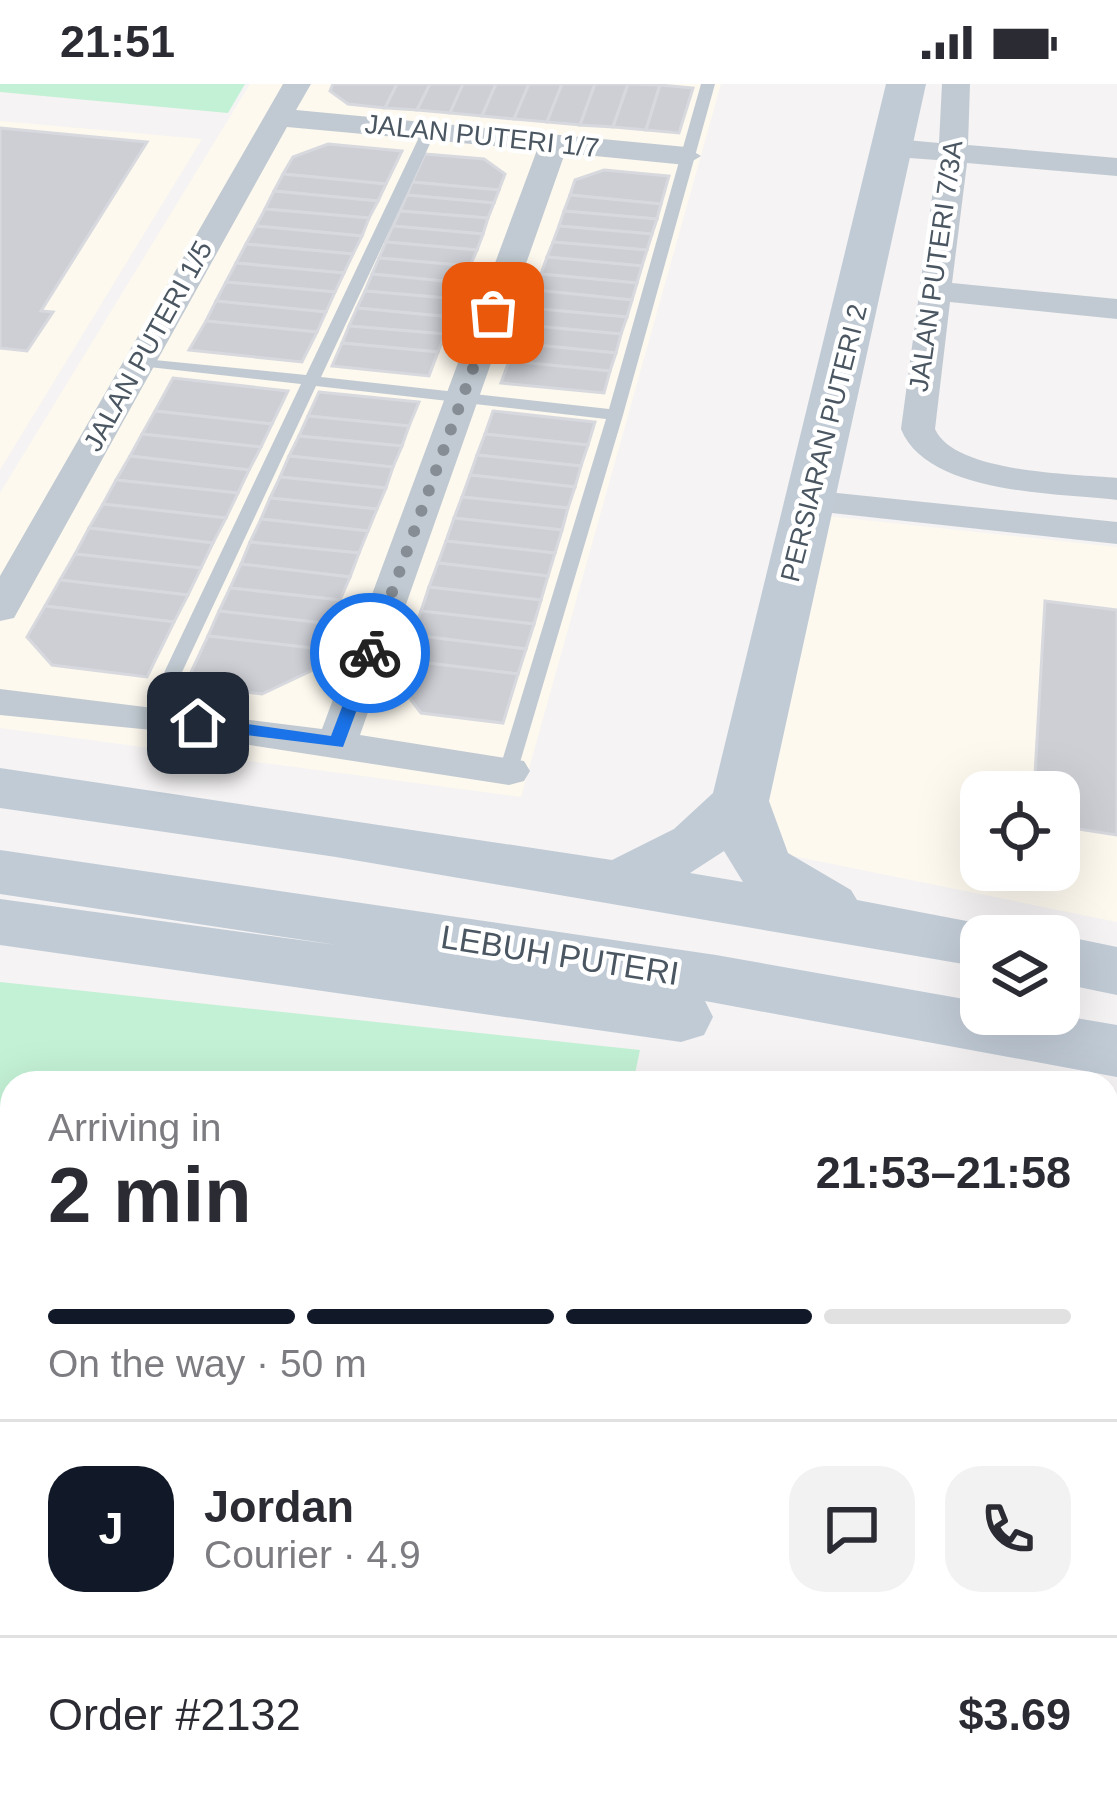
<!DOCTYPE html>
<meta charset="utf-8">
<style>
:root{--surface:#fff;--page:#f2f2f3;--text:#2b2b33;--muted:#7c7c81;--line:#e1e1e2;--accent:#111827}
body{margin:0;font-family:Helvetica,sans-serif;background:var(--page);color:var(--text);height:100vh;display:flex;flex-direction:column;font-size:45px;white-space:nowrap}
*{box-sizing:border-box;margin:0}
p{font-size:39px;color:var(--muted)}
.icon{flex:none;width:66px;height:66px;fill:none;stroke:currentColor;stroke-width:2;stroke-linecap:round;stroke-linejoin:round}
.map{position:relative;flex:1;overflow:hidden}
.side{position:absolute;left:0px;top:987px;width:1119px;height:747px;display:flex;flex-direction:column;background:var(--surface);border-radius:36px 36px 0 0;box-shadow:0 12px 48px #0002}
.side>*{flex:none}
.controls{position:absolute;left:960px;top:687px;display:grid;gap:24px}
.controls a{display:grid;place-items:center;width:120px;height:120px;border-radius:24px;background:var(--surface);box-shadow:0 12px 48px #0002;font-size:60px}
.pin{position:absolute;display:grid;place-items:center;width:102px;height:102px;color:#fff;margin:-51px;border-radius:24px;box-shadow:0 6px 18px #0006}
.courier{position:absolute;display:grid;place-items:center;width:120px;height:120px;margin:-60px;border:9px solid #1a73e8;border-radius:50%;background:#fff;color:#222;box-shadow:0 3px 15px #0007}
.headline em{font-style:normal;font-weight:800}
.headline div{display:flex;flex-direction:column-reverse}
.headline{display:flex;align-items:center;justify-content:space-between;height:204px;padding:0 48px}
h1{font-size:78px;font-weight:800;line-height:90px}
.bar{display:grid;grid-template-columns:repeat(4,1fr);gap:18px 12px;align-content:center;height:144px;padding:0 48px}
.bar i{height:15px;border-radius:9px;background:var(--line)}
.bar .on{background:var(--accent)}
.bar p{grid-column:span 4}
.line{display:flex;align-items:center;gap:30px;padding:0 48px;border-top:3px solid var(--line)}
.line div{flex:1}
.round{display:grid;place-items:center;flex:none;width:126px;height:126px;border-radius:36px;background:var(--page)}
.status{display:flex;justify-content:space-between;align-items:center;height:84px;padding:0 60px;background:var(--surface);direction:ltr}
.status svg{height:33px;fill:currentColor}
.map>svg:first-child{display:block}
.commercial{fill:#fdf9ef;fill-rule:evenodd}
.green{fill:#c3f1d5}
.building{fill:#cdcfd5;stroke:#d7d9de;stroke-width:3}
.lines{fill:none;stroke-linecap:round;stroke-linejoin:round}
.lane{fill:#c1cad2;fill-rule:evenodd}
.street{fill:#c1cad2;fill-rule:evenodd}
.secondary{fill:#c1cbd6;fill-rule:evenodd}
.route{fill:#1a73e8}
.done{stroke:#868d94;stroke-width:12;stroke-dasharray:0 21.6}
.labels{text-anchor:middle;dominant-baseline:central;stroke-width:9;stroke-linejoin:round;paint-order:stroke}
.far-street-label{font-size:27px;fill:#4a5661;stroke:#fff}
.street-label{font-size:33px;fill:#4a5661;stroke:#fff}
</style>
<div class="status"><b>21:51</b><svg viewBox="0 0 49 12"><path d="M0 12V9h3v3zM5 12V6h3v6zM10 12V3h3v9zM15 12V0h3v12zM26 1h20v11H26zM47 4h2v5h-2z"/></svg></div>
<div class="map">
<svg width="1117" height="1733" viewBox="0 0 1117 1733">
<rect width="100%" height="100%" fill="#f5f3f3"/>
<g class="commercial">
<polygon points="250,0 721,0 521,713 0,644 0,409"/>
<polygon points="0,37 202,55 0,386"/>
<path d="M827 432 1117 463V838L788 771 767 716ZM981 708H1059V786H981Z"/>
</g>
<g class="green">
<polygon points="0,0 245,0 228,29 0,8"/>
<polygon points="0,898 640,966 633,999 12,999 12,1722 80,1722 76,1733 0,1733"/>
</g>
<g class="building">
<polygon points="333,0 397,0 385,24 348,20 330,7"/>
<polygon points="397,0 430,0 417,26 385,24"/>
<polygon points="430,0 463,0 450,29 417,26"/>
<polygon points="463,0 496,0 482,32 450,29"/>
<polygon points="496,0 529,0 514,35 482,32"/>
<polygon points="529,0 562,0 547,38 514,35"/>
<polygon points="562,0 595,0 580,41 547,38"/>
<polygon points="595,0 628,0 613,43 580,41"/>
<polygon points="628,0 660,1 646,46 613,43"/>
<polygon points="660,1 693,4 679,49 646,46"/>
<polygon points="0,44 147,58 41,227 53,228 27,267 0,264"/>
<polygon points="328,60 402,67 386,100 283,90 293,73"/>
<polygon points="425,70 484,75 505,90 499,106 412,98"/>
<polygon points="604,86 669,92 661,120 570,111 575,96"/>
<polygon points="283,90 386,100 378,117 274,107"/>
<polygon points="412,98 499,106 494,119 407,111"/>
<polygon points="274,107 378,117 369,134 265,125"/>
<polygon points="407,111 494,119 488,134 400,127"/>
<polygon points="570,111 661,120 657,135 564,127"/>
<polygon points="265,125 369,134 362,152 256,142"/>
<polygon points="400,127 488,134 483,150 393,142"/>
<polygon points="564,127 657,135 652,150 559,142"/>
<polygon points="256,142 362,152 353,170 246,160"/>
<polygon points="393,142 483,150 477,166 386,158"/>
<polygon points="559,142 652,150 647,166 553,158"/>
<polygon points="386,158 477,166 470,182 379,174"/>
<polygon points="553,158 647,166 642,182 547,173"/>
<polygon points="246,160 353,170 344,189 236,179"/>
<polygon points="547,173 642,182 637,199 541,190"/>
<polygon points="379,174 470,182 464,199 372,190"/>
<polygon points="236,179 344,189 335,208 226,198"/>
<polygon points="372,190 464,199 458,215 365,207"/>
<polygon points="541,190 637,199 632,216 535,206"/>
<polygon points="226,198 335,208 326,228 216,217"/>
<polygon points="535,206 632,216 627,233 529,224"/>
<polygon points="365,207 458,215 451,233 357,224"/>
<polygon points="216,217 326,228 317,248 206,237"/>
<polygon points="357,224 451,233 445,250 349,242"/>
<polygon points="529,224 627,233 621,250 523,241"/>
<polygon points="206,237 317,248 302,278 189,266"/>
<polygon points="523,241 621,250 616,269 516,259"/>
<polygon points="349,242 445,250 438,268 342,259"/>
<polygon points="342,259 438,268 429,292 332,282"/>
<polygon points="516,259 616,269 610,287 509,277"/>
<polygon points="509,277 610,287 604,309 501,299"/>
<polygon points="173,294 288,307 272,340 155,327"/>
<polygon points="319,308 419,318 409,342 308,332"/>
<polygon points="155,327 272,340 261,363 142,350"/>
<polygon points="493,327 595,338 588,361 485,350"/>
<polygon points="308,332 409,342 402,362 299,352"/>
<polygon points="142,350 261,363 249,386 130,372"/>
<polygon points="485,350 588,361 581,382 477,371"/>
<polygon points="299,352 402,362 393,383 289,372"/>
<polygon points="477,371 581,382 575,403 470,391"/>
<polygon points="130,372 249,386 238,409 116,396"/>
<polygon points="289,372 393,383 386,404 280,393"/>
<polygon points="470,391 575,403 568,424 462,413"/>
<polygon points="280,393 386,404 377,425 270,414"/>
<polygon points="116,396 238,409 226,434 103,420"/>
<polygon points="462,413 568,424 562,446 454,434"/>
<polygon points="270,414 377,425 368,447 261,435"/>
<polygon points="103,420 226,434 213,459 89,444"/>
<polygon points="454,434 562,446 555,469 446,457"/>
<polygon points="261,435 368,447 359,469 250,458"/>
<polygon points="89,444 213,459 201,484 75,470"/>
<polygon points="446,457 555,469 548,492 438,479"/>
<polygon points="250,458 359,469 350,493 241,480"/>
<polygon points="75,470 201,484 188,511 60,496"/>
<polygon points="438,479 548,492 541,516 429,503"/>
<polygon points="241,480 350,493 340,516 230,504"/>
<polygon points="60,496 188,511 174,538 45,522"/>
<polygon points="429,503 541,516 534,540 421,527"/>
<polygon points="230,504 340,516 331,540 219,527"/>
<polygon points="1045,517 1117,526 1117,751 1059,742 1059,708 1034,708"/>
<polygon points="45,522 174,538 147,593 52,581 27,553"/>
<polygon points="219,527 331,540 321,565 208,552"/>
<polygon points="421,527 534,540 526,565 412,551"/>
<polygon points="412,551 526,565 518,590 403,576"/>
<polygon points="208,552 321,565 313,586 262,610 185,601"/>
<polygon points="403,576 518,590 503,639 421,629 395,595"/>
</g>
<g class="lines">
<polygon class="lane" points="701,0 715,0 623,331 516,692 509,694 499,687 606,335 316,302 161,633 152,639 145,637 143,633 301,300 140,282 132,277 134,274 306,291 422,47 429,43 436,47 321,293 609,325"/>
<g class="street">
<polygon points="283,0 311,0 296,26 686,63 701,72 686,81 565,69 360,651 524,677 530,687 524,697 509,701 152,646 0,631 0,605 322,645 537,66 287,43 19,525 14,534 0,537 0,492"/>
<path d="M942 0H970L968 61 1117 74V92L967 79 952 199 1117 215V235L950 218 935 345C954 389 1074 390 1117 394V416C1055 409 927 410 901 345L937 76 895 73 880 64 895 55 939 59Z"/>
<polygon points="808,406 1117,438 1117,460 795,425 790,417 795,409"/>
</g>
<g class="secondary">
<path d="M886 0H926L769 717 788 769 851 806 857 816 1003 844 1008 852H981V883L336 773 0 724V684L612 776 674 745 713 709ZM724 767 743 798 690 789Z"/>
<polygon points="0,766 716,871 981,918 981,930 1052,930 1117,941 1117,993 705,917 713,933 704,951 681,958 0,861 0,815 337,861 0,810"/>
<polygon points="1059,851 1117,863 1117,911 1059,899"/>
</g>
</g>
<polygon class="route" points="364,565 378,569 343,663 198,645 190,639 198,633 331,652"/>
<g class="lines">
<polyline class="done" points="370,569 493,229"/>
</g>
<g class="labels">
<g class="far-street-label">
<text transform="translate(482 52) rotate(6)">JALAN PUTERI 1/7</text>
<text transform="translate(936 182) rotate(-82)">JALAN PUTERI 7/3A</text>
<text transform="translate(148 262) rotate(-61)">JALAN PUTERI 1/5</text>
<text transform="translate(824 359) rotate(-76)">PERSIARAN PUTERI 2</text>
</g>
<g class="street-label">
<text transform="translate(560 871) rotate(9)">LEBUH PUTERI</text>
</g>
</g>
</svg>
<div class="controls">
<a><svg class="icon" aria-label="locate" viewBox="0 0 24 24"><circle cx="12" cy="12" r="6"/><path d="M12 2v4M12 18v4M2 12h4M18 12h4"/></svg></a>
<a><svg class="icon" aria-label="layers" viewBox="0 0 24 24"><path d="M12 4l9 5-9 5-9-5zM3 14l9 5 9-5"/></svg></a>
</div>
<div class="pin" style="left:493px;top:229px;background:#ea580c"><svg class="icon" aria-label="bag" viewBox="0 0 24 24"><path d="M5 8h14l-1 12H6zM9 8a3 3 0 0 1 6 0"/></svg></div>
<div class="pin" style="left:198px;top:639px;background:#1f2937"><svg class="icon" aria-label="home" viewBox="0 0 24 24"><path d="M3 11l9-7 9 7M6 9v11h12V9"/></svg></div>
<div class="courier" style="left:370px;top:569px"><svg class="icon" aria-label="bike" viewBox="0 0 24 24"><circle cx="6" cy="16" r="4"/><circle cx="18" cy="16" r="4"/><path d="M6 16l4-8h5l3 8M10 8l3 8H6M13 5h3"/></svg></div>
<section class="side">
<div class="headline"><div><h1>2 min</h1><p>Arriving in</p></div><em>21:53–21:58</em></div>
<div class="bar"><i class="on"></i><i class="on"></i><i class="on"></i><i></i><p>On the way · 50 m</p></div>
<div class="line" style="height:216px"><b class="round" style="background:var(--accent);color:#fff">J</b><div><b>Jordan</b><p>Courier · 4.9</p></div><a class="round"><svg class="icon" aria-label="chat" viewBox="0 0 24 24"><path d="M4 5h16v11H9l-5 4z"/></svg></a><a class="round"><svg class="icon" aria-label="phone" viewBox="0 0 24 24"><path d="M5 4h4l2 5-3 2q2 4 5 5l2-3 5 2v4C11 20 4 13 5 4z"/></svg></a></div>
<div class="line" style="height:156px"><div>Order #2132</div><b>$3.69</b></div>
</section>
</div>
